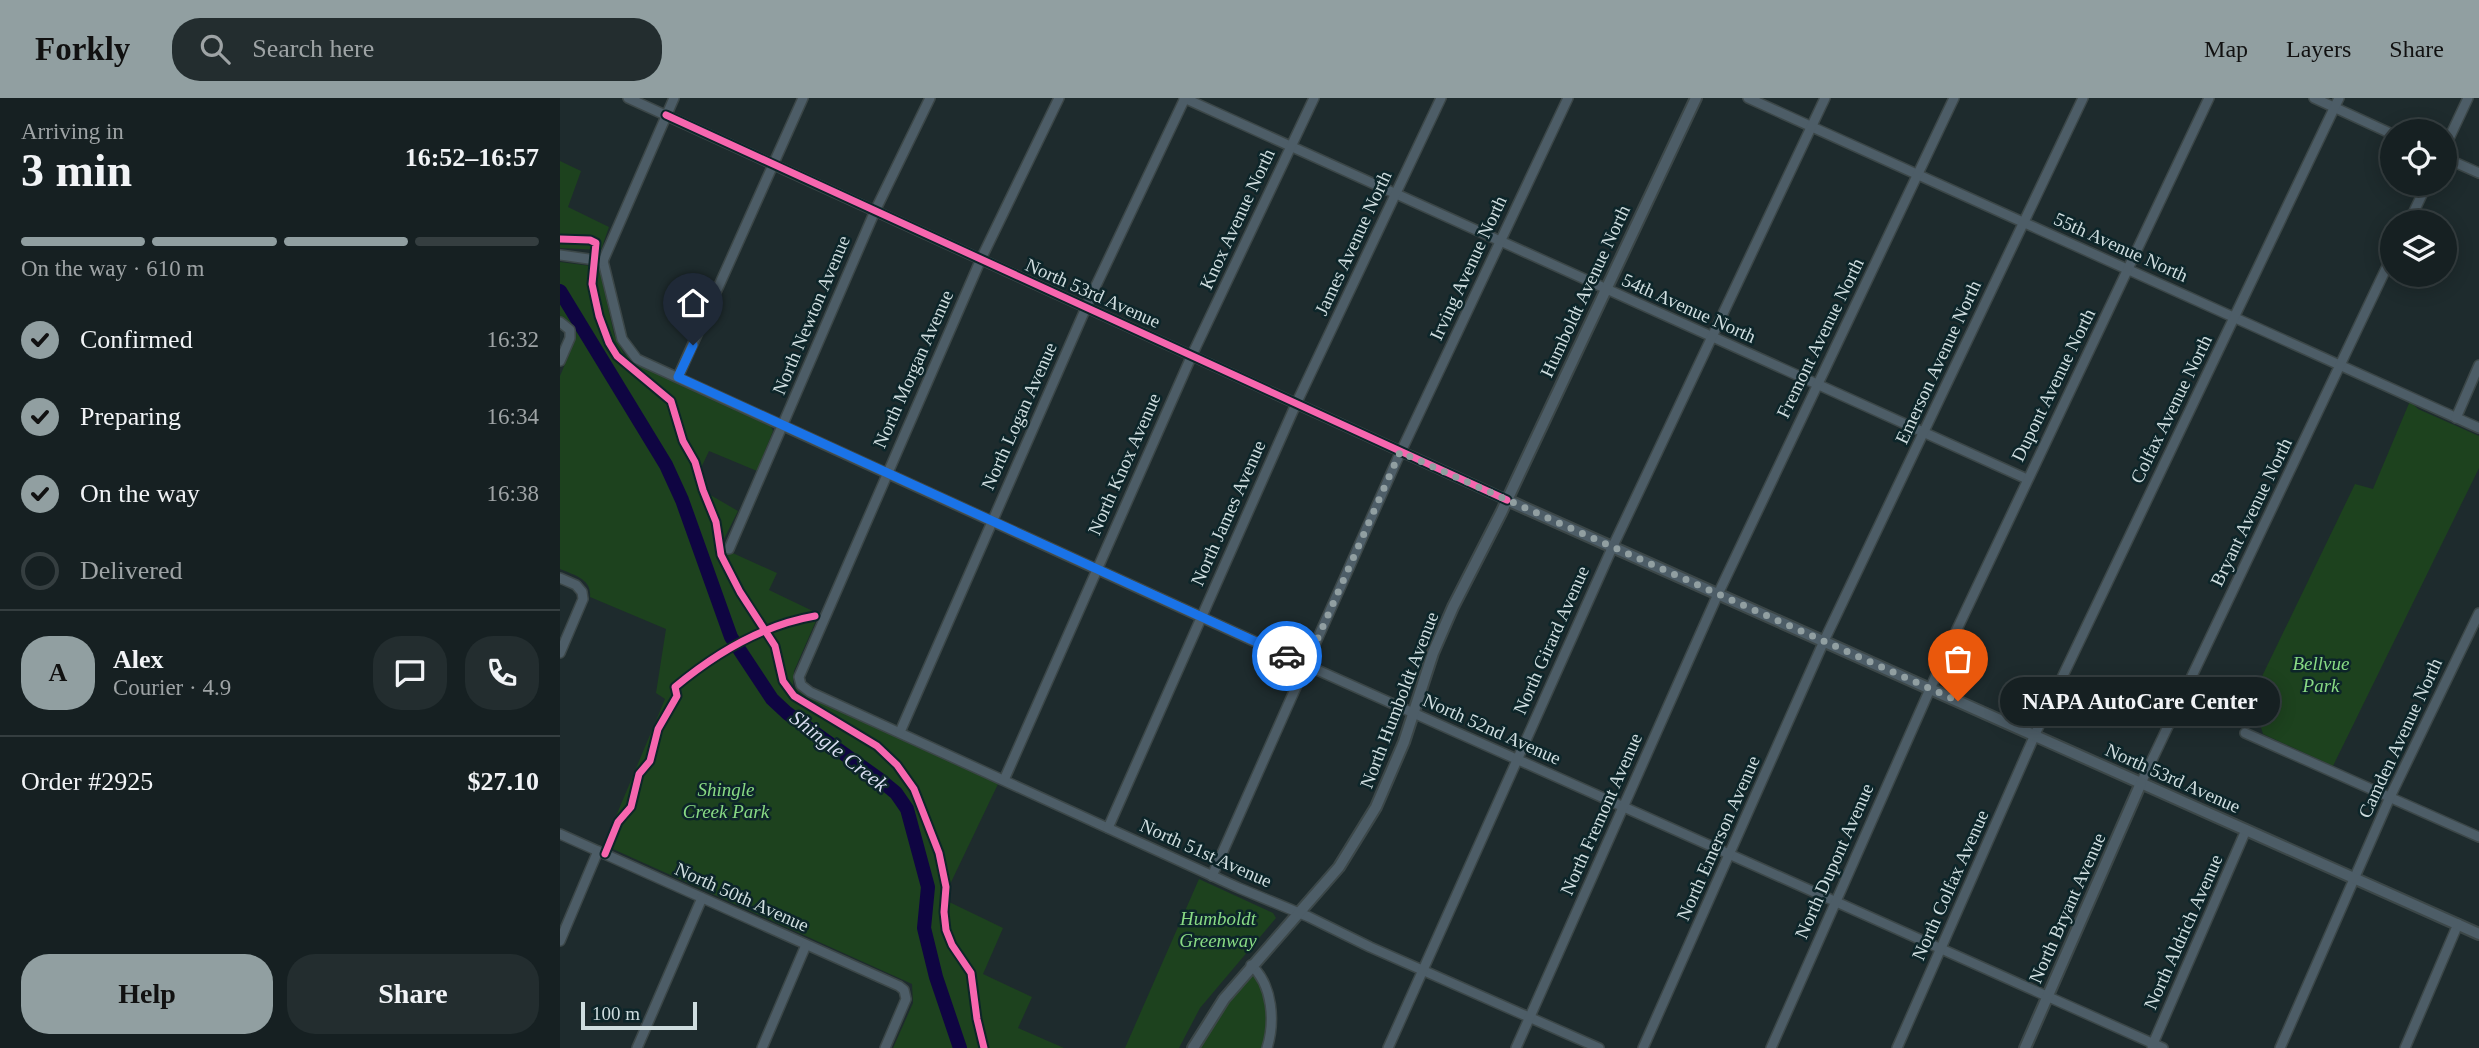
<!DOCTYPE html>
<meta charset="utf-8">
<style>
:root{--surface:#162022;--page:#232d2f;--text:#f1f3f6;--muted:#9ea3a5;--line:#353e40;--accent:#919fa1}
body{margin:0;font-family:Georgia,serif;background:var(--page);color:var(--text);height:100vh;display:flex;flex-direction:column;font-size:26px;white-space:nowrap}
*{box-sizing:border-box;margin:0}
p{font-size:23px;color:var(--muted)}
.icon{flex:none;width:38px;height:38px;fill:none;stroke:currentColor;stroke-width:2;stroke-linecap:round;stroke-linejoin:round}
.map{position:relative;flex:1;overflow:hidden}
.panel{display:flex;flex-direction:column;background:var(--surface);width:560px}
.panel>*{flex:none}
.controls{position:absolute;left:1820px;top:21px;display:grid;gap:14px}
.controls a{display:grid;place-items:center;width:77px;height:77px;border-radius:50%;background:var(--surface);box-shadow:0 4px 18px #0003,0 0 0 2px var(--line);font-size:35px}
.scale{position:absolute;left:21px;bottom:18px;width:116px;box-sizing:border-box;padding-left:7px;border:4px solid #cfdddf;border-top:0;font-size:19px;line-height:24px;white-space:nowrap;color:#cfdddf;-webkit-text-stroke:5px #0d2529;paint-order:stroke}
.pin{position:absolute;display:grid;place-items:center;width:60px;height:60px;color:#fff;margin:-72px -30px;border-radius:50% 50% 50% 0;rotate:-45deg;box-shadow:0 0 7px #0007}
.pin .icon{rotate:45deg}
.courier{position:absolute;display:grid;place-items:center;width:70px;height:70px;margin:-35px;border:5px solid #1a73e8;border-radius:50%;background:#fff;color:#222;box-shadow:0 2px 9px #0007}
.bubble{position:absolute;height:49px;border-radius:24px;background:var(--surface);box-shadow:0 4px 18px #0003,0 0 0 2px var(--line);font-size:23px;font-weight:800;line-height:49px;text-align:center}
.headline em{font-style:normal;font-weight:800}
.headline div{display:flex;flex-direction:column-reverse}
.headline{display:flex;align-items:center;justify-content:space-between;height:119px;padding:0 21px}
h1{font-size:46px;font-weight:800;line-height:52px}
.bar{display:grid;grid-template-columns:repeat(4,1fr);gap:10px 7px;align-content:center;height:84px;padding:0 21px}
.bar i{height:9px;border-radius:5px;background:var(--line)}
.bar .current{background:var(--accent)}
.bar p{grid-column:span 4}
.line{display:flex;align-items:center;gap:18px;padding:0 21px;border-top:2px solid var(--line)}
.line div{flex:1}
.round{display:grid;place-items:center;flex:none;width:74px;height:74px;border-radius:28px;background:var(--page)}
ol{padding:0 21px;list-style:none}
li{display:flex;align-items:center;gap:21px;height:77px}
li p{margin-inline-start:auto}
li .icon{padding:7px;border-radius:50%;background:var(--accent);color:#111;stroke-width:4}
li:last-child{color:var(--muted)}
li i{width:38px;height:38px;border:4px solid var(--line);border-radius:50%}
.action{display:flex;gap:14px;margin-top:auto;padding:14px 21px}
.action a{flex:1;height:80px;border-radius:28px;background:var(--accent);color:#111;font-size:28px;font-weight:800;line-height:80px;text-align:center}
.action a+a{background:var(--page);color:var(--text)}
header{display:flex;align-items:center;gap:42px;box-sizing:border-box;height:98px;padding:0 35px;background:var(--accent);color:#111}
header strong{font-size:33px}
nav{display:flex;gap:38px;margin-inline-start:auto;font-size:24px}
.search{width:490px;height:63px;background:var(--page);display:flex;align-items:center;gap:18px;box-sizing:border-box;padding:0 24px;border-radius:28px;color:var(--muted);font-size:26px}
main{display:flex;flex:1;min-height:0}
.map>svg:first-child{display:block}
.green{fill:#1d421e}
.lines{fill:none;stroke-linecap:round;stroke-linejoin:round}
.river{stroke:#0f0542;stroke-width:14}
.minor-casing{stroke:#3c4748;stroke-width:12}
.tertiary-casing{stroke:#3c4748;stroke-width:14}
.minor{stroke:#4d5d67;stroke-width:9}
.tertiary{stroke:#4d5d67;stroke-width:10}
.cycleway-casing{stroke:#0d2529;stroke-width:11}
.cycleway{stroke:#f766af;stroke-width:7}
.done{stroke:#919fa1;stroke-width:7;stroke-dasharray:0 12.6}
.route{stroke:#1a73e8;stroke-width:9}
.labels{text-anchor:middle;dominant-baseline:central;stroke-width:5;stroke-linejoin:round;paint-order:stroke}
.street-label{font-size:19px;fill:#cfdddf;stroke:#0d2529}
.park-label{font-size:19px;font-style:italic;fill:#88da84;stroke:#0d2529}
.water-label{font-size:21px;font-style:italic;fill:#dadef2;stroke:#0d2529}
</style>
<header>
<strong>Forkly</strong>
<div class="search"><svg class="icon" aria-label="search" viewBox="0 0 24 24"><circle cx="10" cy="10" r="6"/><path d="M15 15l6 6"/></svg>Search here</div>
<nav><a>Map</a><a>Layers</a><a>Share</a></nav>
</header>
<main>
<section class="panel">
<div class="headline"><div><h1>3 min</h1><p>Arriving in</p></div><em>16:52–16:57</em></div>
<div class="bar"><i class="current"></i><i class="current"></i><i class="current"></i><i></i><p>On the way · 610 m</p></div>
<ol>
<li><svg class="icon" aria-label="check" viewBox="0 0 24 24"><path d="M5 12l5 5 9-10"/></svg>Confirmed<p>16:32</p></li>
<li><svg class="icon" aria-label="check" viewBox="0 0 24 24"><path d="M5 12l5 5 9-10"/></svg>Preparing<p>16:34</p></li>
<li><svg class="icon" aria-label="check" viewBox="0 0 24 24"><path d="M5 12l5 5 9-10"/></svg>On the way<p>16:38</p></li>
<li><i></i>Delivered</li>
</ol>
<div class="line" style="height:126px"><b class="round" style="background:var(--accent);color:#111">A</b><div><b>Alex</b><p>Courier · 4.9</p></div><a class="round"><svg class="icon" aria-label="chat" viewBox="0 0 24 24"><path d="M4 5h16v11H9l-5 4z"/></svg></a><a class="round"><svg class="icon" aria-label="phone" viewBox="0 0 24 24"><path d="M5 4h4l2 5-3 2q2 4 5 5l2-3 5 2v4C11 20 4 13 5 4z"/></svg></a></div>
<div class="line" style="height:91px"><div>Order #2925</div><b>$27.10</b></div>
<div class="action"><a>Help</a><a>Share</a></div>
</section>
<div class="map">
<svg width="1919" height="950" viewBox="0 0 1919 950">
<rect width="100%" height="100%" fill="#1e2b2d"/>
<g class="green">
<polygon points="0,63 21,73 8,109 49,129 41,152 0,150"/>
<path d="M0 164 39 169 54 236 64 256 211 328 213 333 197 373 149 353 141 370 147 395 178 413 164 441 166 452 217 475 209 492 259 516 234 573 233 588 243 596 438 686 383 801 443 830 423 876 472 899 458 930 504 950H333L353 905 352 886 44 747 105 601 96 595 106 531 30 499C32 481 14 477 0 471V278L15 242 13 227 0 220Z"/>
<polygon points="1850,303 1858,311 1919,338 1919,370 1773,668 1703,636 1692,599 1795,386 1813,391"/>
<polygon points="639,781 713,815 716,820 640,910 619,950 565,950"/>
<path d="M689 876 696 880C707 904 711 924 702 950H637L646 932Z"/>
</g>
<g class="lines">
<polyline class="river" points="0,193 106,367 122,402 171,539 212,601 227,615 319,681 336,695 347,711 368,789 364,830 376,879 400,950"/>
<g class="minor-casing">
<g id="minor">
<polyline points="68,0 947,402"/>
<polyline points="499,0 421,161 239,579 241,587 250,594 679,790 749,819 810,849 1039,950"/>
<polyline points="624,0 1467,381"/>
<polyline points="1188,0 1919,330"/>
<polyline points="1754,0 1832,36"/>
<polyline points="1885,49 1908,0"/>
<polyline points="1885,60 1919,75"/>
<polyline points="1849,124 1867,86"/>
<polyline points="0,157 43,163"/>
<polyline points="43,163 62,241 77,261 746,567 1603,950"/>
<polyline points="43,163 114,0"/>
<polyline points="0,224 10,232 10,240 0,263"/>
<polyline points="118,279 243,0"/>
<polyline points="1896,320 1919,267"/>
<polyline points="169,451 315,113 370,0"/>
<polyline points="0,480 16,487 22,494 23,501 0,555"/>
<polyline points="340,634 532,196 625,0"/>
<polyline points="1685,635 1919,739"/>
<polyline points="444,682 632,257 754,0"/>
<polyline points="1581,685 1832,158"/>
<polyline points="548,730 736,306 881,0"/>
<polyline points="0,736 339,888 344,892 346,901 325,950"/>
<polyline points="652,778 837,362 1008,0"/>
<polyline points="0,843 38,753"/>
<path d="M691 867C713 887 715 924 707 950"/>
<polyline points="1592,948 1686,732"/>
<polyline points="77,950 142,800"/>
<polyline points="202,950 246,847"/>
<polyline points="828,950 1053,448 1265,0"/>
<polyline points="956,950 1158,496 1394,0"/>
<polyline points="1083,950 1264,543 1523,0"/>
<polyline points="1211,950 1390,546 1649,0"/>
<polyline points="1337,950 1477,632 1779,0"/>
<polyline points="1720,950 1830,699 1919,515"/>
<polyline points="1845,950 1898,826"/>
</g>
</g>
<g class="tertiary-casing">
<g id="tertiary">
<polyline points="947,402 1919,836"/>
<polyline points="633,950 664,901 779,769 816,709 844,644 873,555 893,509 941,415 1136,0"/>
<polyline points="1465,950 1581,685"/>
</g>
</g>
<use href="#minor" class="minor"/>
<use href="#tertiary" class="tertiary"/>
<g class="cycleway-casing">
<g id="cycleway">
<polyline points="106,17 947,402"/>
<polyline points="0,141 30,142 36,145 32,186 39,218 49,245 57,258 111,303 123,343 135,364 143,392 156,424 161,457 180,494 215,548 223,583 234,598 317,648 337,667 354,691 379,755 386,789 384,814 386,832 392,847 411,875 417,921 424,950"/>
<path d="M45 756 58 724 71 709 79 676 90 663 98 631 117 598 115 589C156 555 202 527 255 518"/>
</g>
</g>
<use href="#cycleway" class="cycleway"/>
</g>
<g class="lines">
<polyline class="done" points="727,558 746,567 840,354 1398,603"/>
<polyline class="route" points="133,247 118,279 727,558"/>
</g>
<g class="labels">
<g class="street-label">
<text transform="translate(677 121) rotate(-65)">Knox Avenue North</text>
<text transform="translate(793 145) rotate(-65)">James Avenue North</text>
<text transform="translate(1561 149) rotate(24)">55th Avenue North</text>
<text transform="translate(908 170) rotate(-65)">Irving Avenue North</text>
<text transform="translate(1025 193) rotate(-65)">Humboldt Avenue North</text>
<text transform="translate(533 195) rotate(24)">North 53rd Avenue</text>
<text transform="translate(1129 210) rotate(24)">54th Avenue North</text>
<text transform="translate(251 217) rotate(-67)">North Newton Avenue</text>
<text transform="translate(1260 240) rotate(-64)">Fremont Avenue North</text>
<text transform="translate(1378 264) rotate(-65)">Emerson Avenue North</text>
<text transform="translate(353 271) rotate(-66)">North Morgan Avenue</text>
<text transform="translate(1493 287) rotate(-64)">Dupont Avenue North</text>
<text transform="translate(1611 311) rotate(-64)">Colfax Avenue North</text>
<text transform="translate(459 318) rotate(-66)">North Logan Avenue</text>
<text transform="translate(564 366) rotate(-66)">North Knox Avenue</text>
<text transform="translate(1691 414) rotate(-64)">Bryant Avenue North</text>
<text transform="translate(668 415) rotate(-66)">North James Avenue</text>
<text transform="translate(991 542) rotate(-66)">North Girard Avenue</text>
<text transform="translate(839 602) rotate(-69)">North Humboldt Avenue</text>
<text transform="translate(932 631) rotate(24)">North 52nd Avenue</text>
<text transform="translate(1840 640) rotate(-65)">Camden Avenue North</text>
<text transform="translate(1613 680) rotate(24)">North 53rd Avenue</text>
<text transform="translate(1041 716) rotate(-66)">North Fremont Avenue</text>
<text transform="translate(1158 740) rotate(-66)">North Emerson Avenue</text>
<text transform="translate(646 755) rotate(24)">North 51st Avenue</text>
<text transform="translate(1274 763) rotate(-66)">North Dupont Avenue</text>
<text transform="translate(1390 787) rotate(-66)">North Colfax Avenue</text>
<text transform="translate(182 799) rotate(24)">North 50th Avenue</text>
<text transform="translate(1507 810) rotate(-66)">North Bryant Avenue</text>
<text transform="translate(1623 834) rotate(-66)">North Aldrich Avenue</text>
</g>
<g class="park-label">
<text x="1761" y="565">Bellvue<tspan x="1761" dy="22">Park</tspan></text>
<text x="166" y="691">Shingle<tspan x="166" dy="22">Creek Park</tspan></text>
<text x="658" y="820">Humboldt<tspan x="658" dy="22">Greenway</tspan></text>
</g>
<g class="water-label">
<text transform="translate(279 653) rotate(38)">Shingle Creek</text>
</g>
</g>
</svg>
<div class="controls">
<a><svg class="icon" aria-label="locate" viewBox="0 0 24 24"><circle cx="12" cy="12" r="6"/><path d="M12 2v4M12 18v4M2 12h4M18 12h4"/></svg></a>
<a><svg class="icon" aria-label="layers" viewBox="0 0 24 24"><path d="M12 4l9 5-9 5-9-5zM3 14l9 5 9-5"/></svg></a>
</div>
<div class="scale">100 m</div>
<div class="pin" style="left:1398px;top:603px;background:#ea580c"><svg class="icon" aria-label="bag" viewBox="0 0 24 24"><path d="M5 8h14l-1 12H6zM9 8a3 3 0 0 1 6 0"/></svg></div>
<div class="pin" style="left:133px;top:247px;background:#1f2937"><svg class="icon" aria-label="home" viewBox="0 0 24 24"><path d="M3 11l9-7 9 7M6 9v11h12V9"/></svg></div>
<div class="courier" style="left:727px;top:558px"><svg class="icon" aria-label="car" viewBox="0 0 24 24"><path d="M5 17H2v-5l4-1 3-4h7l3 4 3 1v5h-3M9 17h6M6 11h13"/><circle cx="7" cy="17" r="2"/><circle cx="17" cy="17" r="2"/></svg></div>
<div class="bubble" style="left:1440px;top:579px;width:280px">NAPA AutoCare Center</div>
</div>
</main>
